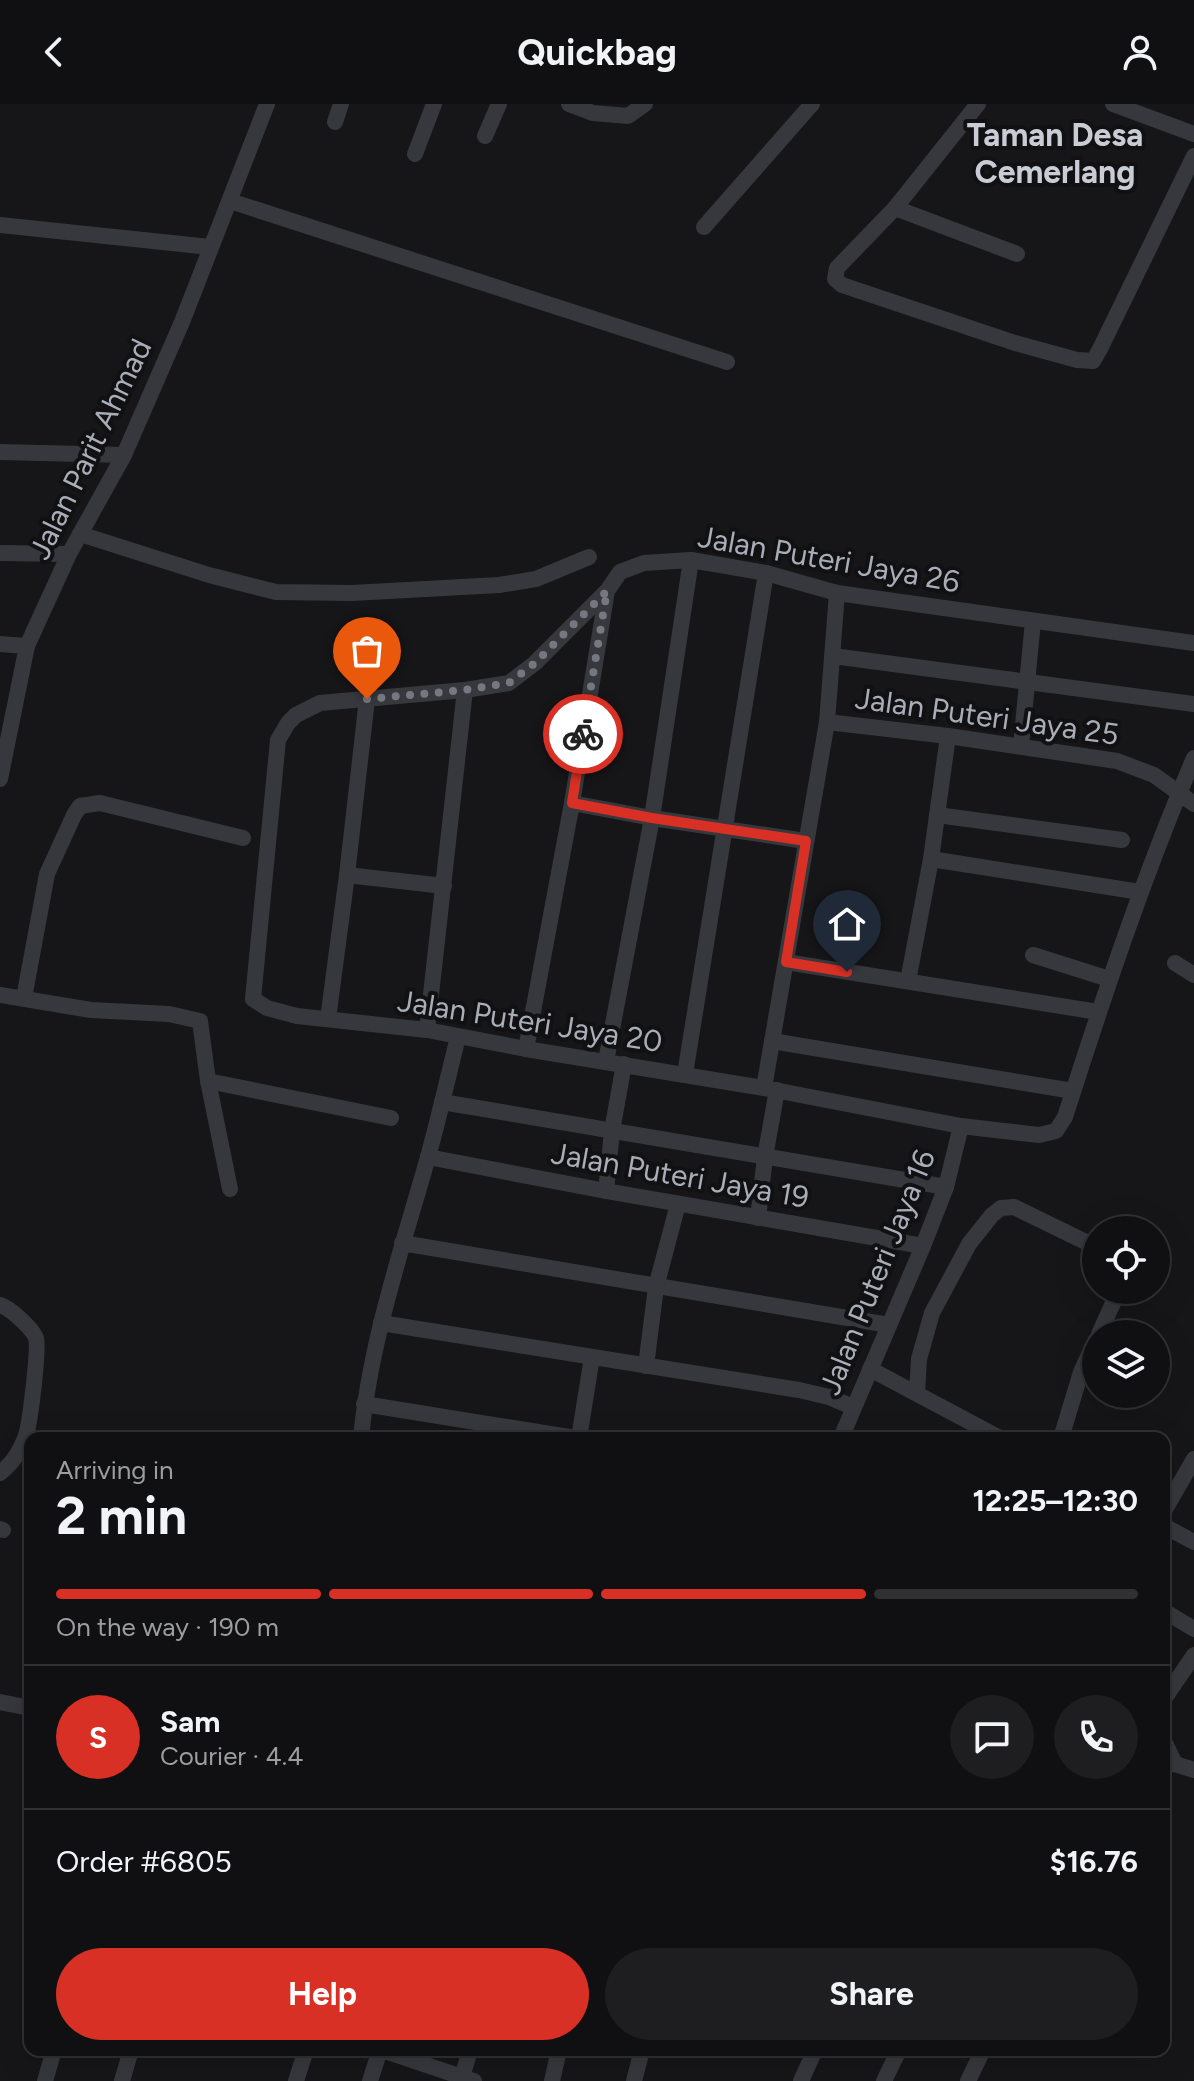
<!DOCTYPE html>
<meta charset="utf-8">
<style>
:root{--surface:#101012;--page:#1e1e20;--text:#f1f3f6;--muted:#9c9d9f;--line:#303032;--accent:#d93025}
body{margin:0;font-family:Figtree,sans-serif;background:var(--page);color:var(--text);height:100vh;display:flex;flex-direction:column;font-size:30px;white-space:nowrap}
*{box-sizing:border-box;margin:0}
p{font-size:26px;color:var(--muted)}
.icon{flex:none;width:44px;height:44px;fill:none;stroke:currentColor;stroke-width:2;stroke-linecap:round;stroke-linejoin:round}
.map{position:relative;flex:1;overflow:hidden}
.panel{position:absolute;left:24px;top:1328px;width:1146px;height:624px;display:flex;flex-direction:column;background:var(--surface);border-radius:16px;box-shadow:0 8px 32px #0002,0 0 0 2px var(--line)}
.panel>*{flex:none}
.buttons{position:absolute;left:1082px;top:1112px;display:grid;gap:16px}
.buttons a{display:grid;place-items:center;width:88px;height:88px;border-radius:50%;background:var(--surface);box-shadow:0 8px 32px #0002,0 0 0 2px var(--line);font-size:40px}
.pin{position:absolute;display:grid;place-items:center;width:68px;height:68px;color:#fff;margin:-82px -34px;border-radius:50% 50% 50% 0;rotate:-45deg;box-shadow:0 0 8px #0007}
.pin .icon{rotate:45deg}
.courier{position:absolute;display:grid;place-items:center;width:80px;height:80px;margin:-40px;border:6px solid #d93025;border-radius:50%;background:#fff;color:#222;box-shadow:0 2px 10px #0007}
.summary em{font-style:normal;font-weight:700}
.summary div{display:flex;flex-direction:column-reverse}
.summary{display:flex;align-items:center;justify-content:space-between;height:136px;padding:0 32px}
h1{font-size:52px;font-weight:700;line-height:60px}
.bar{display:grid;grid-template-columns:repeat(4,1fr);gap:12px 8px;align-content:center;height:96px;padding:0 32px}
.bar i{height:10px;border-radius:6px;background:var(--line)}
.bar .on{background:var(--accent)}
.bar p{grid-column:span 4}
.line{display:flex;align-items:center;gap:20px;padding:0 32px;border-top:2px solid var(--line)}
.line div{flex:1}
.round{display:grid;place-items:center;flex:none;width:84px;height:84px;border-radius:42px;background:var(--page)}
.primary-button{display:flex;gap:16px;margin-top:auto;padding:16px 32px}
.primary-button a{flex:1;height:92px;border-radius:48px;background:var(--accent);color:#fff;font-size:32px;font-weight:700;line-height:92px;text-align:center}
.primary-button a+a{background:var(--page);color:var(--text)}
header{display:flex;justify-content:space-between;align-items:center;height:104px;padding:0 32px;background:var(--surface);font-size:36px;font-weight:700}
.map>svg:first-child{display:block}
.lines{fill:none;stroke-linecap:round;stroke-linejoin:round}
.minor{stroke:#37383d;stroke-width:16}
.done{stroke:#757880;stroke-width:8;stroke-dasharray:0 14.4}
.route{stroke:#d93025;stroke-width:10}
.labels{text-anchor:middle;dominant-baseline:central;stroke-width:8;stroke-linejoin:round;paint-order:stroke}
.street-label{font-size:30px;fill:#a8adb8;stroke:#111113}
.neighbourhood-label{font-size:32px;font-weight:bold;fill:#c9ccd4;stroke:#111113}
</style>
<header><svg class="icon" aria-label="back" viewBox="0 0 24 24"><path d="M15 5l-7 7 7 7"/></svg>Quickbag<svg class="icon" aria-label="person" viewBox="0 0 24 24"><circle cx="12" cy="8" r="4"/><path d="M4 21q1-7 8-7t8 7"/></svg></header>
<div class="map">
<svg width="1194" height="1977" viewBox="0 0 1194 1977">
<rect width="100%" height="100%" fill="#161618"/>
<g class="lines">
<g class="minor">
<polyline points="569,0 593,9 628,12 645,0"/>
<polyline points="978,0 895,104 837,164 835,175 842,181 1015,239 1077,256 1093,257 1100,245 1194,52"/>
<polyline points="1113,0 1194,30"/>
<polyline points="335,18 341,0"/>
<polyline points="485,32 499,0"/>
<polyline points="415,50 434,0"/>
<polyline points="230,97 727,258"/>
<polyline points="895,104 1017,150"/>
<polyline points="0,121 210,143"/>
<polyline points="704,123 812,0"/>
<polyline points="0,348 124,351"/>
<polyline points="80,430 209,471 276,488 352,489 499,481 536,475 589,453"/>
<polyline points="0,449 69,450"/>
<path d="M1194 539 837 489 766 469 691 456 644 459 620 468 607 487 535 559 509 579 465 586 320 599 296 611 288 619 278 636 253 895 267 904 297 912 427 926 526 945 764 984 961 1022 1039 1031 1056 1027 1065 1013C1104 891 1144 771 1194 654"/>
<polyline points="0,540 27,542"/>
<polyline points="833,552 1194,600"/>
<polyline points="827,618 948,632 1117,657 1154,671 1194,700"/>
<polyline points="1021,642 1033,517"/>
<polyline points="0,675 27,542 69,450 124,351 182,218 267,0"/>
<polyline points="572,699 652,714 806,737"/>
<polyline points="937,711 1122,736"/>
<polyline points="931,755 1140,788"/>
<polyline points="347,771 444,782"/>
<polyline points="1033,851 1109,875"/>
<polyline points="786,858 1098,908"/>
<polyline points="1175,859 1194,871"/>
<polyline points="908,877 931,755 948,632"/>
<polyline points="0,891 91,906 169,910 200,917 208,977 230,1085"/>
<polyline points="24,894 47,770 74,711 80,702 100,699 243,734"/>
<polyline points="328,915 347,771 367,595"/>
<polyline points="427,926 465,586"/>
<polyline points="772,937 1073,987"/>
<polyline points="526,945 572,699 607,487"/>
<polyline points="606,957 652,714 691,456"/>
<polyline points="685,970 766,469"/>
<polyline points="208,977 391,1014"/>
<polyline points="764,984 827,618 837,489"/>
<polyline points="442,998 946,1083"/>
<polyline points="428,1053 606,1087 923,1142"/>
<polyline points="606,1087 612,1027 624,960"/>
<polyline points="758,1114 765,1053 777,986"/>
<polyline points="402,1139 889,1221"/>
<path d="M0 1201C10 1204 32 1224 36 1234 39 1244 30 1323 25 1334 20 1347 11 1361 0 1369"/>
<polyline points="381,1219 799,1286 829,1293 853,1303"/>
<polyline points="1099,1230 1119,1186"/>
<polyline points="646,1262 656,1183 678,1100"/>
<polyline points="870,1265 1000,1334"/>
<polyline points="917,1289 919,1255 932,1209 969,1140 992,1111 1001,1104 1014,1103 1096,1143"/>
<polyline points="364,1300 575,1334"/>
<path d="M361 1334C370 1238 402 1145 428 1053 439 1013 448 973 458 933"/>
<polyline points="579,1334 592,1253"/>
<polyline points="841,1334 923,1142 946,1083 961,1022"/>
<polyline points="1061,1334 1081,1268 1096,1236"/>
<polyline points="1164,1407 1194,1355"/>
<polyline points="1164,1422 1194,1438"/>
<polyline points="0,1425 3,1426"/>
<polyline points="1164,1507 1194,1525"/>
<polyline points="1164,1595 1194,1551"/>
<polyline points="0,1598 30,1604"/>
<polyline points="1164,1637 1175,1660"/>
<polyline points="1164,1662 1175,1660 1194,1666"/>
<polyline points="382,1946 474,1977"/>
<polyline points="45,1977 54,1946"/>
<polyline points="122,1977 131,1946"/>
<polyline points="296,1977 306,1946"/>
<polyline points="370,1977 380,1946"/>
<polyline points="461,1977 470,1946"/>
<polyline points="552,1977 559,1946"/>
<polyline points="634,1977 642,1946"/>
<polyline points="801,1977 815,1946"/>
<polyline points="884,1977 899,1946"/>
<polyline points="968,1977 983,1946"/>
</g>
</g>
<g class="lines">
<polyline class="done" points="367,595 465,586 509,579 535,559 607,487 583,630"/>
<polyline class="route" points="583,630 572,699 652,714 806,737 786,858 847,868"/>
</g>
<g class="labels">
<g class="street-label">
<text transform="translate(90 345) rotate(-64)">Jalan Parit Ahmad</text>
<text transform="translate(829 455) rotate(10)">Jalan Puteri Jaya 26</text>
<text transform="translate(987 612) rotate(8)">Jalan Puteri Jaya 25</text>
<text transform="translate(530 917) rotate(9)">Jalan Puteri Jaya 20</text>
<text transform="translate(680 1071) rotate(10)">Jalan Puteri Jaya 19</text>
<text transform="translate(877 1168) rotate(-68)">Jalan Puteri Jaya 16</text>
</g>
<g class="neighbourhood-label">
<text x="1055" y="31">Taman Desa<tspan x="1055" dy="37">Cemerlang</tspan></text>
</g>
</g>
</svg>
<div class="buttons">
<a><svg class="icon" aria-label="locate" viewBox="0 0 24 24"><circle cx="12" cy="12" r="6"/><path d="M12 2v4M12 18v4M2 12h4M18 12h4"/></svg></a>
<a><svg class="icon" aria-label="layers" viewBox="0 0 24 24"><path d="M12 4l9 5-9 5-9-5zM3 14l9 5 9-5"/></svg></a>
</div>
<div class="pin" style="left:367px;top:595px;background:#ea580c"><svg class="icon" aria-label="bag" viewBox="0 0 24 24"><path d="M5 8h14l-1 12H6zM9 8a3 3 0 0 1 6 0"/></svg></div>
<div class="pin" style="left:847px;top:868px;background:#1f2937"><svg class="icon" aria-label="home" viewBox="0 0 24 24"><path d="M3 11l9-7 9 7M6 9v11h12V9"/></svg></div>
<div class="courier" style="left:583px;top:630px"><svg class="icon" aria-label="bike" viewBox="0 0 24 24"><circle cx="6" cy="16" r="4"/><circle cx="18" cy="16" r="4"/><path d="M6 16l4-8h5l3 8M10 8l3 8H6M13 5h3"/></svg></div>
<section class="panel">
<div class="summary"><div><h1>2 min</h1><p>Arriving in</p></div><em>12:25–12:30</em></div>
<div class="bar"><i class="on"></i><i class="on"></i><i class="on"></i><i></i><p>On the way · 190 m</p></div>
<div class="line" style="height:144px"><b class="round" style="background:var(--accent);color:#fff">S</b><div><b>Sam</b><p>Courier · 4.4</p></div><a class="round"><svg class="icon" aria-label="chat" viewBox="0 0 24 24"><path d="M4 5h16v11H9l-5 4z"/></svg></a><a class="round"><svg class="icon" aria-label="phone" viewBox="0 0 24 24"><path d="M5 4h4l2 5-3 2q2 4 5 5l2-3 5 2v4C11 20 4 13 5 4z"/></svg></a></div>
<div class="line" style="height:104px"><div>Order #6805</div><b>$16.76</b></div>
<div class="primary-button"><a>Help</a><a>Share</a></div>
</section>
</div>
